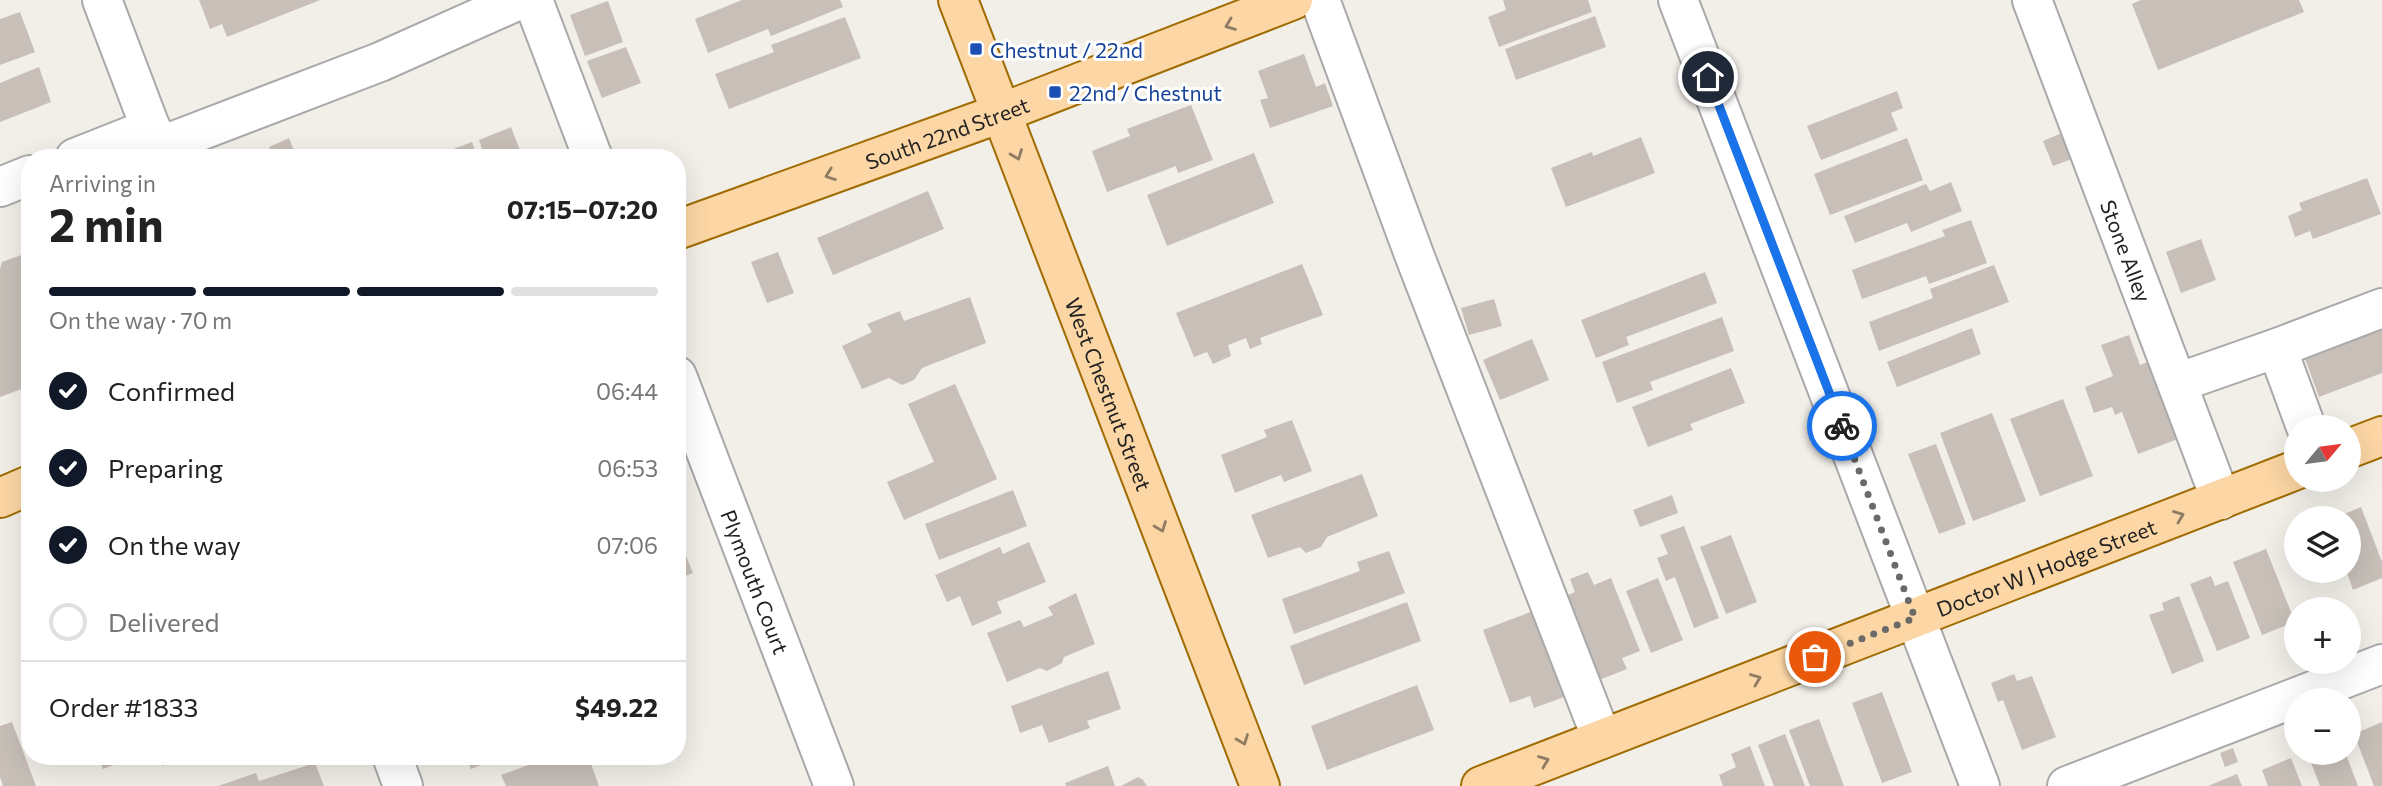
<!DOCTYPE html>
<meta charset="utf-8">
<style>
:root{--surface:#fff;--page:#f6f6f6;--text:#222;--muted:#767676;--line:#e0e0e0;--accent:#111827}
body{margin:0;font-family:Commissioner,sans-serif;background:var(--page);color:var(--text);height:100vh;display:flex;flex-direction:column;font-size:26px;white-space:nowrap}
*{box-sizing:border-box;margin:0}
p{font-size:23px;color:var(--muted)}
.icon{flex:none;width:38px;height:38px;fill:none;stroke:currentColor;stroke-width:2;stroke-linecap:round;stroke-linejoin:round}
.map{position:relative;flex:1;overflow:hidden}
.panel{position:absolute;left:21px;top:149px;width:665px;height:616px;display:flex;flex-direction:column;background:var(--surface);border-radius:28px;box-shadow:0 7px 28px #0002}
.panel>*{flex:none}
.needle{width:46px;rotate:61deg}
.tools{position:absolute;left:2284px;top:415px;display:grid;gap:14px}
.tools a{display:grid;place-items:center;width:77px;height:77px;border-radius:50%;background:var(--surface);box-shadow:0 7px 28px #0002;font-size:35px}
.pin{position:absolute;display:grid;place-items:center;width:60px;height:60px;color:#fff;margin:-30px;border:4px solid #fff;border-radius:50%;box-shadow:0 2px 7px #0007}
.courier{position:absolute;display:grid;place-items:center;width:70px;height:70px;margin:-35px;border:5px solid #1a73e8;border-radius:50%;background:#fff;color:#222;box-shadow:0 2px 9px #0007}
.headline em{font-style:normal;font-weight:700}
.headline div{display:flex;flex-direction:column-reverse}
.headline{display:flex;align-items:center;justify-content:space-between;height:119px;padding:0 28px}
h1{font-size:46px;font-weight:700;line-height:52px}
.bar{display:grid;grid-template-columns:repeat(4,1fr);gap:10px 7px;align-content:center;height:84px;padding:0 28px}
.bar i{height:9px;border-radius:5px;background:var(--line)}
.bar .current{background:var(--accent)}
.bar p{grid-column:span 4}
.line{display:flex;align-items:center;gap:18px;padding:0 28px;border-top:2px solid var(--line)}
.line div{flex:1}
ol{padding:0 28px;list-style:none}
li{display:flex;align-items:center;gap:21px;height:77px}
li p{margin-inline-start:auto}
li .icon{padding:7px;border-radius:50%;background:var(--accent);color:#fff;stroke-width:4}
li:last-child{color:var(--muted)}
li i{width:38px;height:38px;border:4px solid var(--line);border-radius:50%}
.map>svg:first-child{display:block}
.building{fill:#c7bfb8}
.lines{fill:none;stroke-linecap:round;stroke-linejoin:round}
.minor-casing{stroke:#a9a9a9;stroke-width:42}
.major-casing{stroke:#a06b00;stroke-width:42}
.minor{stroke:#fff;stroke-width:38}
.major{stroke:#fcd6a4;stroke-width:38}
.oneway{stroke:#8f7c63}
.done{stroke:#6b6a68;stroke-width:7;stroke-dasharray:0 12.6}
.route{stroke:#1a73e8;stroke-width:9}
.transit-dot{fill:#1a4fb4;stroke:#fff;stroke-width:2.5}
.labels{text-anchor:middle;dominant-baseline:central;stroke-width:6;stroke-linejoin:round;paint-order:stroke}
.transit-label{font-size:21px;fill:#164399;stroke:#fff;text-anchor:start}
.street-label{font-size:21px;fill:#222;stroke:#fff}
</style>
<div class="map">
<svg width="2382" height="786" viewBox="0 0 2382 786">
<rect width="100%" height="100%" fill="#f2efe9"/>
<g class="building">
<polygon points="199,0 320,0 227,37 222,24 210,29"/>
<polygon points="742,0 840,0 843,7 771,36 768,29 708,53 695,19"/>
<polygon points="1503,0 1588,0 1592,12 1499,47 1488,17 1506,10"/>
<polygon points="2141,0 2299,0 2304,12 2158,70 2132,4"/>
<polygon points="608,1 623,42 585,56 570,15"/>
<polygon points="20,12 35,52 0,65 0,19"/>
<polygon points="1595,16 1606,47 1516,80 1505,49"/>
<polygon points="845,17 861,58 729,109 715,74 774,52 771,45"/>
<polygon points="626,47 641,83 602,98 587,61"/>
<polygon points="1304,54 1316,87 1325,83 1333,106 1270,128 1260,100 1268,98 1258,71"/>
<polygon points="39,67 51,102 0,122 0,83"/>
<polygon points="1897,91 1903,108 1891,113 1898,130 1821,160 1807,126"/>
<polygon points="1191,105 1213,160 1178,173 1176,166 1107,192 1092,151 1130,136 1127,129"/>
<polygon points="511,127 523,158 485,158 479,140"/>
<polygon points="2064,132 2074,158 2053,166 2043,141"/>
<polygon points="1641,137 1655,173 1566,207 1551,168 1592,152 1593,156"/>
<polygon points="289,138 295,153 283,158 273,158 269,147"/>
<polygon points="1907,138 1923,180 1830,215 1814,174"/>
<polygon points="472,142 478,158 441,158 440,154"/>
<polygon points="1254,153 1274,203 1167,246 1147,195"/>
<polygon points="2367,178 2381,214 2313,239 2310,231 2295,237 2288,216 2302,210 2299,203"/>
<polygon points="1951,182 1962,211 1911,232 1907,223 1855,243 1844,216 1926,184 1930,191"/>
<polygon points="928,191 944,229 833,275 817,238"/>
<polygon points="1971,220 1987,263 1929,284 1926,276 1862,299 1852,270 1945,236 1942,230"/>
<polygon points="2201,239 2216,280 2181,293 2166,252"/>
<polygon points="778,252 794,293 767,303 751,262"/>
<polygon points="27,253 30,254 30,386 0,397 0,269 2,262"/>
<polygon points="1302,264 1323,315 1260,338 1262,344 1250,349 1246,338 1228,345 1231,356 1213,364 1207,352 1194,357 1176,313"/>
<polygon points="1994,265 2009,302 1879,351 1869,322 1933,298 1930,289"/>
<polygon points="1705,272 1717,303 1626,337 1629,345 1596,358 1581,320"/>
<polygon points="970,297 986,343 922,368 914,380 902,385 889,378 862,389 842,346 872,332 867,324 900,311 904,321"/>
<polygon points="1494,299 1502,326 1469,335 1461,308"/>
<polygon points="1722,317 1734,351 1650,382 1653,390 1617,403 1602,362"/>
<polygon points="2382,322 2382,373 2319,397 2303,353"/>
<polygon points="1972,328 1981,354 1897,387 1887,362"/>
<polygon points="2129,335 2140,365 2150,361 2178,439 2138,454 2122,412 2115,415 2112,407 2094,413 2085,387 2113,376 2101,345"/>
<polygon points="1532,339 1549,380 1500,400 1483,360"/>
<polygon points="1731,368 1745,403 1690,424 1693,430 1648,447 1632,407"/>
<polygon points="955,384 997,479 904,520 887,482 934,462 908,404"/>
<polygon points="2063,399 2093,476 2040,496 2010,419"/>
<polygon points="1992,413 2026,501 1973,521 1940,433"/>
<polygon points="1292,420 1312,471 1284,482 1281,475 1235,493 1221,455 1267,437 1264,430"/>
<polygon points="1936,444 1966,524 1939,534 1908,454"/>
<polygon points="1362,474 1378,516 1327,537 1321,547 1306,553 1300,547 1268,558 1251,515"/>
<polygon points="1013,490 1027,526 939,560 925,524"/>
<polygon points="1672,495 1678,513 1640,527 1633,510"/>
<polygon points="2361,507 2382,562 2382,578 2353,590 2346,570 2348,570 2348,518 2335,518"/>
<polygon points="1684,526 1719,618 1694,628 1675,577 1666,581 1657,558 1668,554 1660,535"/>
<polygon points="677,533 693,573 677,579"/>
<polygon points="1731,535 1757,602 1726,614 1700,547"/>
<polygon points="1029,542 1046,582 997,602 1002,613 972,626 960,596 947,602 935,575 1000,547 1003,554"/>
<polygon points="2266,549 2295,622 2262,635 2233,562"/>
<polygon points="1389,551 1405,593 1294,634 1282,599 1360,571 1357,562"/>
<polygon points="1588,572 1594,585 1611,578 1640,651 1622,658 1627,669 1599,680 1566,596 1575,592 1570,579"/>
<polygon points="2211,576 2215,586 2228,581 2250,638 2217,651 2190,584"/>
<polygon points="1658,578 1683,640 1651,653 1626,591"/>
<polygon points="1076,593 1095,644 1064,657 1062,663 1047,671 1040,668 1007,682 987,633 1020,620 1024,627 1053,615 1048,607"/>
<polygon points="2179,596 2204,661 2172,674 2149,615 2164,610 2162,603"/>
<polygon points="1407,602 1421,641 1304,685 1290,646"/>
<polygon points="1533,611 1564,697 1534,708 1530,696 1510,703 1483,630"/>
<polygon points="1108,671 1121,709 1087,721 1090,728 1049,743 1042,725 1020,733 1011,706"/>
<polygon points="2014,674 2017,681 2032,676 2056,737 2022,750 2003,700 1998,702 1991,683"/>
<polygon points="1417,685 1434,730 1327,770 1311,726"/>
<polygon points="1882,692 1912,772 1882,783 1852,703"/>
<polygon points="1819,719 1844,786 1810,786 1789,730"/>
<polygon points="12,722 36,786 3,786 0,777 0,726"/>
<polygon points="2382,722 2382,786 2374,786 2354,734"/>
<polygon points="1785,734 1805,786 1774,786 1758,745"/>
<polygon points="1750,746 1765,786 1723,786 1719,775 1736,767 1731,754"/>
<polygon points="2233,748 2238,762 2225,767 2220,753"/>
<polygon points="2307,752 2345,752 2358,786 2320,786"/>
<polygon points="98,756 122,756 124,761 103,769"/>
<polygon points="158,756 188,756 162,766"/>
<polygon points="466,756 503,756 471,769"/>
<polygon points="553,756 588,756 599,786 506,786 501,775"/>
<polygon points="2291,758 2302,786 2268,786 2262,770"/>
<polygon points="315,763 324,786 218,786 256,773 259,781"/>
<polygon points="1108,766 1115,786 1066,786 1065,783"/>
<polygon points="2237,774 2242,786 2208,786"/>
<polygon points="1138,777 1143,780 1147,786 1121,786"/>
</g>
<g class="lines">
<g class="minor-casing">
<g id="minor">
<polyline points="102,0 162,158"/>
<polyline points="533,0 593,158"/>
<polyline points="1320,0 1415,257 1602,739"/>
<polyline points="1678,0 1980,786"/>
<path id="s1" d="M2032 0 2221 500"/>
<polyline points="158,147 380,62 519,0"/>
<polyline points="75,158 151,128"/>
<polyline points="0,187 30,175"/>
<path id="s2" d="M677 376 834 786"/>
<polyline points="2177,383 2277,348"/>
<polyline points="2306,427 2277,348 2382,308"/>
<polyline points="392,756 403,786"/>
<polyline points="2067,786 2382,664"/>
</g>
</g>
<g class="major-casing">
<g id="major">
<path id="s3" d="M958 0 1260 786"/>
<path id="s4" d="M677 230 1001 113 1293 0"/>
<polyline points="2348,449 2382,436"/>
<polyline points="0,498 30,485"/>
<path id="s5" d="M1481 786 2296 470"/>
</g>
</g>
<use href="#minor" class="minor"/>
<use href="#major" class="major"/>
</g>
<defs><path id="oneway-chevron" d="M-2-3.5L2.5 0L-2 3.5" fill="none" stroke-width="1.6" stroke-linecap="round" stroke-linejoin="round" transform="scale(1.75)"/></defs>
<g class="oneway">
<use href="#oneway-chevron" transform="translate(1230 25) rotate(159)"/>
<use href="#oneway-chevron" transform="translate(1017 155) rotate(69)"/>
<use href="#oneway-chevron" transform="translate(830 175) rotate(160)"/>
<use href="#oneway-chevron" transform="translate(2179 516) rotate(-21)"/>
<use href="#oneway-chevron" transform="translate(1161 527) rotate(69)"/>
<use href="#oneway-chevron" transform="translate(1756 679) rotate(-21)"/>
<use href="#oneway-chevron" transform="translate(1243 740) rotate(69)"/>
<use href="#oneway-chevron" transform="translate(1544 761) rotate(-21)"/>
</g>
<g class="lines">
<polyline class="done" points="1815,657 1915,618 1842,426"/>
<polyline class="route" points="1708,77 1842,426"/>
</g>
<g class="transit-dot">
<rect x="969" y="42" width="14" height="14" rx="3.5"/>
<rect x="1048" y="85" width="14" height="14" rx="3.5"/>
</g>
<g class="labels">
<g class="transit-label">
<text x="990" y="49">Chestnut / 22nd</text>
<text x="1069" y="92">22nd / Chestnut</text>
</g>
<g class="street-label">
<text stroke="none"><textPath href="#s4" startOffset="287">South 22nd Street</textPath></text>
<text stroke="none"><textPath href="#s1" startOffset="268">Stone Alley</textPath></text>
<text stroke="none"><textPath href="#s3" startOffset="422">West Chestnut Street</textPath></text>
<text stroke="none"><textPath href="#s5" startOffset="606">Doctor W J Hodge Street</textPath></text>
<text stroke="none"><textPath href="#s2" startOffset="220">Plymouth Court</textPath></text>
</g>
</g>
</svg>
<div class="tools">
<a><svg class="needle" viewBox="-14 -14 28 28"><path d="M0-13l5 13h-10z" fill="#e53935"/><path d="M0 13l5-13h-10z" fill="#767676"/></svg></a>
<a><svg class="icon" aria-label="layers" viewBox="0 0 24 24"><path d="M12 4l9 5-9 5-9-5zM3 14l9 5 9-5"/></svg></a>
<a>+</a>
<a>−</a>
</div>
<div class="pin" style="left:1815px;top:657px;background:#ea580c"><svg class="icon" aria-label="bag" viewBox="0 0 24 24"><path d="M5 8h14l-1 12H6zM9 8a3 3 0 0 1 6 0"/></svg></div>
<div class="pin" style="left:1708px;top:77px;background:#1f2937"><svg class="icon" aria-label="home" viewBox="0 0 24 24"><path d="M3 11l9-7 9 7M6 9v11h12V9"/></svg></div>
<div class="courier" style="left:1842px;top:426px"><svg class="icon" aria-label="bike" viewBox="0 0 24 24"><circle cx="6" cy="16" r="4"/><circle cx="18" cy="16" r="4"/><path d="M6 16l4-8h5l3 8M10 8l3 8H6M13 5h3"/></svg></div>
<section class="panel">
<div class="headline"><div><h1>2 min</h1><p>Arriving in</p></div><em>07:15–07:20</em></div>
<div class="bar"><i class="current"></i><i class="current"></i><i class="current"></i><i></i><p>On the way · 70 m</p></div>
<ol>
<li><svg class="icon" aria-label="check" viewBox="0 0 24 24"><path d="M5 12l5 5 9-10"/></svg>Confirmed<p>06:44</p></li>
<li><svg class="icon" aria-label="check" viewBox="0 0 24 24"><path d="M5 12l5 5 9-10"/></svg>Preparing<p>06:53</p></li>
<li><svg class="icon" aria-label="check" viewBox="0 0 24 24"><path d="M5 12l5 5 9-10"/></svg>On the way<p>07:06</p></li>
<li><i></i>Delivered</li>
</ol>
<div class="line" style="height:91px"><div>Order #1833</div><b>$49.22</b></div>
</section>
</div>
